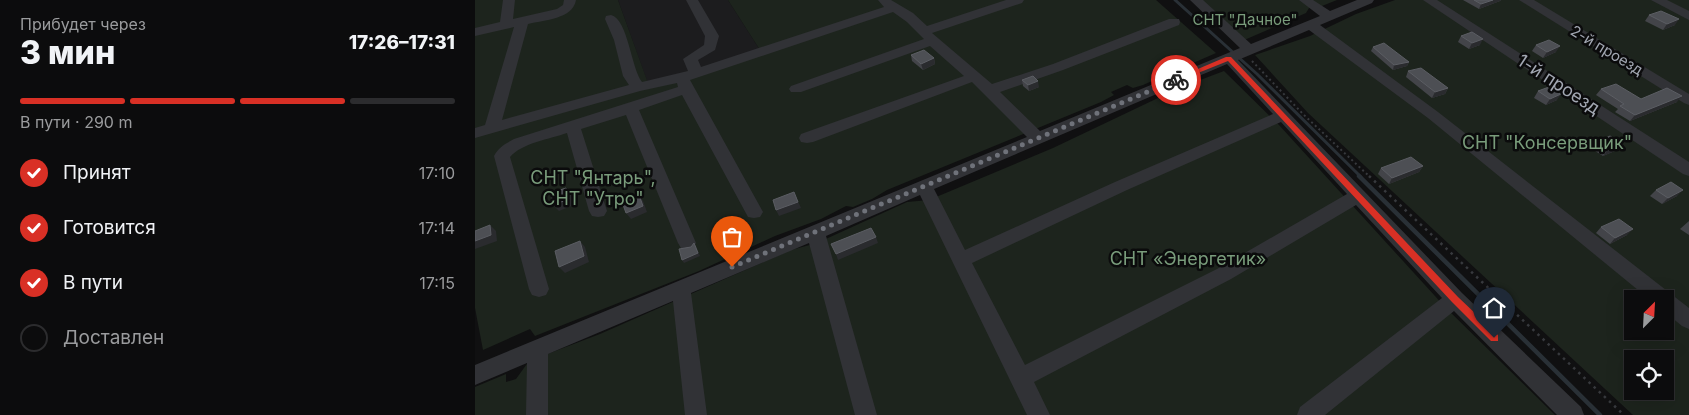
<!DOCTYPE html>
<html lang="ru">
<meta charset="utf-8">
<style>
:root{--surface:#0c0c0d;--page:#151516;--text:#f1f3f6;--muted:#9a9b9d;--line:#2c2c2e;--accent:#d93025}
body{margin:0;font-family:Inter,sans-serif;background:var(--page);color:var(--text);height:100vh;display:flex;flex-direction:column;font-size:19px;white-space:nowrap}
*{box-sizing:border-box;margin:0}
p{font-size:16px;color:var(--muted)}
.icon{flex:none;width:28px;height:28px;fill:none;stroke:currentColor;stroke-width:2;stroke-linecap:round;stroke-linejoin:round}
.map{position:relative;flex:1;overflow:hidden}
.details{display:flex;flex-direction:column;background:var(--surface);width:475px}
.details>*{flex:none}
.needle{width:32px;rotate:24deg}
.controls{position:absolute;left:1149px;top:290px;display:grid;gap:10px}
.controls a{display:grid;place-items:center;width:50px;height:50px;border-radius:0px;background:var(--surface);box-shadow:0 5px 20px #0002,0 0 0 1px var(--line);font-size:25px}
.pin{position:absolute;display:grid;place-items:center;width:42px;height:42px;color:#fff;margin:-51px -21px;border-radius:50% 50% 50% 0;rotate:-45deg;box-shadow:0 0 5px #0007}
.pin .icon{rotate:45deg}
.courier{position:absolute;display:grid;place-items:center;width:50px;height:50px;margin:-25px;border:4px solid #d93025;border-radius:50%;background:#fff;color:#222;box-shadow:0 1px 6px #0007}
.headline em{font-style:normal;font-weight:800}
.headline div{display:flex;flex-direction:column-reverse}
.headline{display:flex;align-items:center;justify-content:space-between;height:85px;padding:0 20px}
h1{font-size:32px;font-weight:800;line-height:38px}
.bar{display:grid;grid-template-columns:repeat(4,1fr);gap:8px 5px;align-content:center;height:60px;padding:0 20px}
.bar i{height:6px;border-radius:4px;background:var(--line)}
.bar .current{background:var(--accent)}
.bar p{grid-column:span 4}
ol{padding:0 20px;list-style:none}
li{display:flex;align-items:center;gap:15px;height:55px}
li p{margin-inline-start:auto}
li .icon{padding:5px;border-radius:50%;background:var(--accent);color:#fff;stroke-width:4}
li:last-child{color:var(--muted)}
li i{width:28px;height:28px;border:2px solid var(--line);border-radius:50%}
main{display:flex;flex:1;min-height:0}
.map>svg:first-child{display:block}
.built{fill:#1c1c1e}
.green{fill:#1d241d;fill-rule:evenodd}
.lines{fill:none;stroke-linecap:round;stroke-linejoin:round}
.stream-far1{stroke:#293036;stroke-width:3}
.stream{stroke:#293036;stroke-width:4.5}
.path-far1{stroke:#37393d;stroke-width:2;stroke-dasharray:2 3;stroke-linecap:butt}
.path{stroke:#37393d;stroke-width:2.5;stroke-dasharray:2.5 4.5;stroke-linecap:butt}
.minor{fill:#313236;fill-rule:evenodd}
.wall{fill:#434449}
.shaded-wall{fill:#2a2b2e}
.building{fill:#4d4f54;stroke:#5b5d63}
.route{fill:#d93025}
.done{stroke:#6f727a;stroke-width:5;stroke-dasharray:0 9}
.labels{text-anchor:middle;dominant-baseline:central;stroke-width:5;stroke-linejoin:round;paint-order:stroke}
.far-park-label{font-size:15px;fill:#799c7b;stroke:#0b0b0c}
.far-street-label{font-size:15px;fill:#a2a7b2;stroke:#0b0b0c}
.street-label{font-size:18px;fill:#a2a7b2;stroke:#0b0b0c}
.park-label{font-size:18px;fill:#799c7b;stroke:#0b0b0c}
</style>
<main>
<section class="details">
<div class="headline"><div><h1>3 мин</h1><p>Прибудет через</p></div><em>17:26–17:31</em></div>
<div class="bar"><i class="current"></i><i class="current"></i><i class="current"></i><i></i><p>В пути · 290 m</p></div>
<ol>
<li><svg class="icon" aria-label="check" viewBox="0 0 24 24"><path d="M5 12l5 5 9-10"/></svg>Принят<p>17:10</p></li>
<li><svg class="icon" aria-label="check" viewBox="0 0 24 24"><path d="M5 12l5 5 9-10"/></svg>Готовится<p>17:14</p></li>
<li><svg class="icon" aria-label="check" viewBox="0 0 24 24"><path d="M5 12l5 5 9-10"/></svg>В пути<p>17:15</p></li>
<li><i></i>Доставлен</li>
</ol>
</section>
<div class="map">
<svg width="1214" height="415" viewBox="0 0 1214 415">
<rect width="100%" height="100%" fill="#101011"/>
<polygon class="built" points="143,0 253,0 285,50 173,84"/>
<g class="green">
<polygon points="0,0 143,0 173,83 285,50 253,0 681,0 741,53 668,85 658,88 652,85 636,92 639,95 626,102 412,190 397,199 378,207 371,206 346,219 300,236 224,271 60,336 55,329 8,350 0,308"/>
<polygon points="717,0 862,0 842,8 834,8 831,13 767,41"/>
<path d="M920 0H1214V415H1158L833 113 780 55 835 36 881 14ZM1158 299H1190V331H1158ZM1158 359H1190V391H1158Z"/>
<polygon points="749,71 804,125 970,307 1080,415 0,415 0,387 31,374 31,382 41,379 54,361 125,334 316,250 342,243 432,202 454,200 578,148 704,88"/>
</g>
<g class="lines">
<polyline class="stream-far1" points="700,0 782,74 886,177"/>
<polyline class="stream" points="884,176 1125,415"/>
<polyline class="path-far1" points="777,61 829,115 895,177"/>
<polyline class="path" points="894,176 1149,415"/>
<g class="minor">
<path d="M28 0H40L38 19 82 9 88 5 89 0H101C98 19 69 20 53 24L27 120 154 85 148 76 139 40 130 19 131 16 136 15C153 19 156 68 167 82L213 71 208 59 229 45 230 36 211 0H223L244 36 240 50 223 60 226 67 409 7 403 0H416L438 13 452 26 531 0H549L547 3 457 33 517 84 578 64 694 19H704L705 22 704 25 588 70 525 92 565 131 765 48 715 0H728L776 44 845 16 824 0H838L855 11 882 0H899L897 3 845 25 963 112 1214 308V329L1207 326 1190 312V299H1174L953 118 834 30 763 60 987 293 1106 407 1109 415H1082L979 311 850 415H822L825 407 967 298 881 205 756 279 559 382 575 415H552L445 195 351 236 402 415H380L334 243 216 293 232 415H210L198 301 73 354V415H51L52 363 0 385V365L552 137 497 82 338 142 332 143 326 142 324 138 326 134 489 76 455 46 326 92H316L314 89 316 86 449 39 432 22 418 12 215 80 288 212 285 217 279 218 273 217 207 95 164 110 221 243 218 248 212 250 206 248 203 243 151 115 106 129 132 211 129 216 123 217 117 216 114 211 92 133C75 139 47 143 35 157L74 289 71 295 64 297 57 295 54 289 19 156C24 147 30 144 39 139L203 87 202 83 165 91 0 138V128L10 125 39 27 0 36V28L25 22ZM752 64 798 114 640 182 490 250 459 189ZM806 122 872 194 742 269 550 365 497 263 652 190Z"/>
<polygon points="948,0 962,0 1214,162 1214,176 1208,174"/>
<polygon points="1044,0 1059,0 1214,94 1214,105 1209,103"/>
<polygon points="1176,0 1192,0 1214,11 1214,20"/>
</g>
</g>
<g class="wall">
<polygon points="988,0 1026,0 1025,1 1004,9"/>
<polygon points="1174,15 1200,25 1188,30 1170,21"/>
<polygon points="986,36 1005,45 994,49 983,42"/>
<polygon points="1061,45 1081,52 1068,58 1057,51"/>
<polygon points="898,47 934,62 932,66 918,70 896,51"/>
<polygon points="436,55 459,58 460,64 448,70 437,61"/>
<polygon points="933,71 973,88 970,94 957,98 931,77"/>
<polygon points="547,80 564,87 554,91 548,86"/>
<polygon points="1126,89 1166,99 1202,102 1155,121 1140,112 1143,109 1121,95"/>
<polygon points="1063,91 1082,100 1071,105 1059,98"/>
<polygon points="1121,143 1142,150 1128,156 1117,149"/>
<polygon points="948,166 944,172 914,184 903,174 906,168"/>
<polygon points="1181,190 1202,196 1187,204 1175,196"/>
<polygon points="1214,221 1214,235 1205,229"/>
<polygon points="1126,227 1152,235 1135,244 1121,233"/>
</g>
<g class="shaded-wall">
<polygon points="1018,0 1026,0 1025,1 1004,9 1006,4"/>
<polygon points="1204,19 1200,25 1188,30 1192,24"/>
<polygon points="1008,39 1005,45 994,49 997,43"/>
<polygon points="1085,46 1081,52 1068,58 1072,52"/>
<polygon points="459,58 460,64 448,70 446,64"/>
<polygon points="934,62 932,66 918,70 919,65"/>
<polygon points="563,81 564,87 554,91 553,85"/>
<polygon points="973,88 970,94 957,98 960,92"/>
<polygon points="1086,94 1082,100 1071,105 1075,99"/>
<polygon points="1207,96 1202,102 1155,121 1160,115"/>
<polygon points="1147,143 1142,150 1128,156 1133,150"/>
<polygon points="948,166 944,172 914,184 917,178"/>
<polygon points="91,188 96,194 99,205 84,211 78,205"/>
<polygon points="1208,190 1202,196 1187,204 1193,198"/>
<polygon points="319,192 326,208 304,216 301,210"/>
<polygon points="164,195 168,201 172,212 156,219 151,213"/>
<polygon points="15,225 21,231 22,241 0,249 0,241"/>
<polygon points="1158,229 1152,235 1135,244 1140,238"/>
<polygon points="401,237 403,243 363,260 361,254"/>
<polygon points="105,241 110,247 114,262 90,273 84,267"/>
<polygon points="219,243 221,246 225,256 209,263 207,260"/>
</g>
<g class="building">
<polygon points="999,0 1018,0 1006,4"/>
<polygon points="1186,11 1204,19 1192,24 1174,15"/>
<polygon points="997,32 1008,39 997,43 986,36"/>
<polygon points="1074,40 1085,46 1072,52 1061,45"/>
<polygon points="909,43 934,62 919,65 898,47"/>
<polygon points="449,50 459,58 446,64 436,55"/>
<polygon points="946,68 973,88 960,92 933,71"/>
<polygon points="558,76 563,81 553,85 547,80"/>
<polygon points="1141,84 1166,99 1192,88 1207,96 1160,115 1145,106 1149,104 1126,89"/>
<polygon points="1074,87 1086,94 1075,99 1063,91"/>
<polygon points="1135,136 1147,143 1133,150 1121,143"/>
<polygon points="936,157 948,166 917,178 906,168"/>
<polygon points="1196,182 1208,190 1193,198 1181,190"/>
<polygon points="91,188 94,199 78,205 76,193"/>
<polygon points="319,192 323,202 301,210 298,200"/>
<polygon points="164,195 168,206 151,213 147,202"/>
<polygon points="1144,219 1158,229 1140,238 1126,227"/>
<polygon points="15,225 16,235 0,241 0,231"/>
<polygon points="396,228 401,237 361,254 356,244"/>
<polygon points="105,241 109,256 84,267 80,251"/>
<polygon points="219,243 223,253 207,260 204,249 216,247"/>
</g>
<polygon class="route" points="751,57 756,57 983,297 1023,335 1023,341 1016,341 977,302 753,61 703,81 697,80"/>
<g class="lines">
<polyline class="done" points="257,267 701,80"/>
</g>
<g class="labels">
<g class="far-park-label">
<text x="770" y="19">СНТ "Дачное"</text>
</g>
<g class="far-street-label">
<text transform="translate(1132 50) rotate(31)">2-й проезд</text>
</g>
<g class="street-label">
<text transform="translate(1084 84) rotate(33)">1-й проезд</text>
</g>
<g class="park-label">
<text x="1072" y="142">СНТ "Консервщик"</text>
<text x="118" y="177">СНТ "Янтарь",<tspan x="118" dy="21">СНТ "Утро"</tspan></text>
<text x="713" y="258">СНТ «Энергетик»</text>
</g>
</g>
</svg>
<div class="controls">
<a><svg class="needle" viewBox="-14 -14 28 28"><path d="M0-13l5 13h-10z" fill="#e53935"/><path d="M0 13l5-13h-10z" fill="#9a9b9d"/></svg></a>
<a><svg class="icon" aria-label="locate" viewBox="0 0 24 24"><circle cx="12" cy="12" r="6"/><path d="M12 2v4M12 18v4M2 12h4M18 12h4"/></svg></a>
</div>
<div class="pin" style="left:257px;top:267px;background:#ea580c"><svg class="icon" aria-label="bag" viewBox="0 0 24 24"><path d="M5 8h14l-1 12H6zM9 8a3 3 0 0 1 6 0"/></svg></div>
<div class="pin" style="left:1019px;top:338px;background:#1f2937"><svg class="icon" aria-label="home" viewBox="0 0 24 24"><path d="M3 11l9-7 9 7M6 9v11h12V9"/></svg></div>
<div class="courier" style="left:701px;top:80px"><svg class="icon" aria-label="bike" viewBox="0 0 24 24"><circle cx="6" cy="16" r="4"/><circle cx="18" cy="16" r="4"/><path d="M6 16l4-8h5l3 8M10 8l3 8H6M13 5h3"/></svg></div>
</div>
</main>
